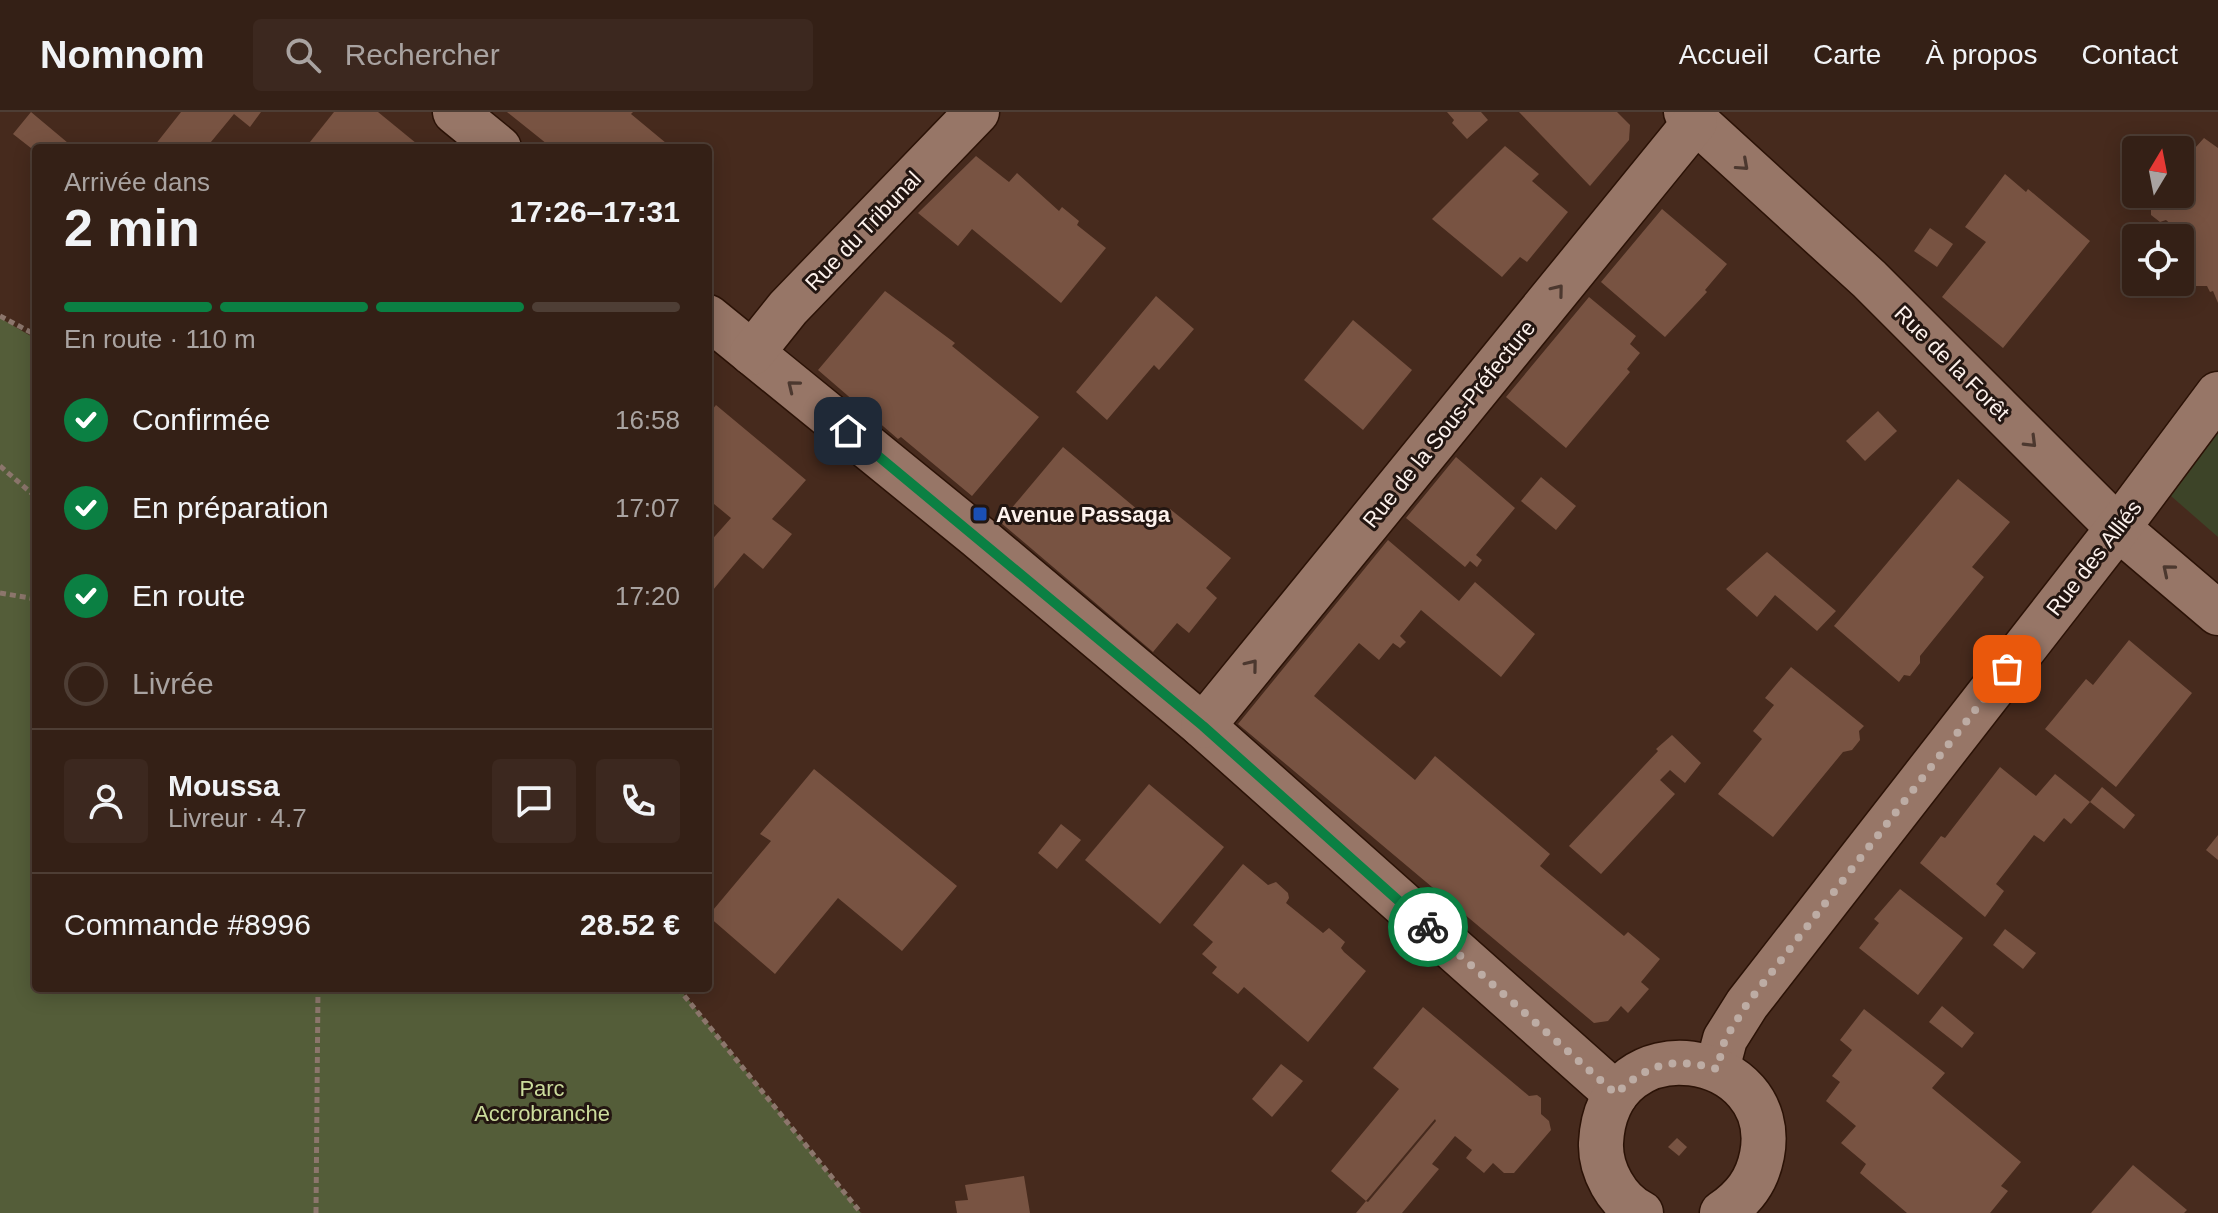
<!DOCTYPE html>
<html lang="fr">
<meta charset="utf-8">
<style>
:root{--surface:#342016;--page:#3c281f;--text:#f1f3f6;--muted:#a9a3a1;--line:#4e3e35;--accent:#0b8043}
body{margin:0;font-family:Arial,sans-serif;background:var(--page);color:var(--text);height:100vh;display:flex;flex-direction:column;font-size:30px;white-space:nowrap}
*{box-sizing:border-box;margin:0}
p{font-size:26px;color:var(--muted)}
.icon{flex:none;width:44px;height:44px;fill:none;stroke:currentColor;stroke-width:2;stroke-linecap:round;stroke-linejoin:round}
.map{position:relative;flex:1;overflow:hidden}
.sheet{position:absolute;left:32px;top:32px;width:680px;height:848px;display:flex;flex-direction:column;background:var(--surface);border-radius:8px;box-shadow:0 4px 20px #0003,0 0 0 2px var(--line)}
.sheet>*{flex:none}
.needle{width:52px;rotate:10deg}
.controls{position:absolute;left:2122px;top:24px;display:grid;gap:16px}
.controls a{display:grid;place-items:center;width:72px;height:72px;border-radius:8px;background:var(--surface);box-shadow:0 4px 20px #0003,0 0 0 2px var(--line);font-size:40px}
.pin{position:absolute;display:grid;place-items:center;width:68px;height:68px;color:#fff;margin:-34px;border-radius:16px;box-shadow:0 4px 12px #0006}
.courier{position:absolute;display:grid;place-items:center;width:80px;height:80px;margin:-40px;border:6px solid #0b8043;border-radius:50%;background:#fff;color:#222;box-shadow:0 2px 10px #0007}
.overview em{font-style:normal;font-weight:700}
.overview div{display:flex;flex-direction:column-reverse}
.overview{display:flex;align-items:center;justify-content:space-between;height:136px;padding:0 32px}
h1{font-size:52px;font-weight:700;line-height:60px}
.bar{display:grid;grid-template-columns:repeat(4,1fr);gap:12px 8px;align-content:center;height:96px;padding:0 32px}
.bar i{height:10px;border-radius:6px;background:var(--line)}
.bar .selected{background:var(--accent)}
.bar p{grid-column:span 4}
.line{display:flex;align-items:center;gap:20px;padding:0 32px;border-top:2px solid var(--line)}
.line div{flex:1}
.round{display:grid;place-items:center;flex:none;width:84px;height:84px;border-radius:8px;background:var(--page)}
ol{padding:0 32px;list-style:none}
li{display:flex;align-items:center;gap:24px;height:88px}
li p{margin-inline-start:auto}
li .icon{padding:8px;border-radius:50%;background:var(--accent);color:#fff;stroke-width:4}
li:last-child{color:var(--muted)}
li i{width:44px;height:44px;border:4px solid var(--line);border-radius:50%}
header{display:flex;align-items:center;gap:48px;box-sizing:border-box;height:112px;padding:0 40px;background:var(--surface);border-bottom:2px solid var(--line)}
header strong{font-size:38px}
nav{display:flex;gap:44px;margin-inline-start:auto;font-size:28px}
.search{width:560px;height:72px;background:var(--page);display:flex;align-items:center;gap:20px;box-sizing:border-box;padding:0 28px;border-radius:8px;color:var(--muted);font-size:30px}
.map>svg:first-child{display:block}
.green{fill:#3d4428}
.forest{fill:#545d39}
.building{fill:#785342}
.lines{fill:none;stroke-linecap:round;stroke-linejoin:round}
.street-casing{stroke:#2b1206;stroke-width:47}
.path{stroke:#8c766c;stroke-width:5;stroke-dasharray:6 4;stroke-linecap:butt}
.street{stroke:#977667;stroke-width:44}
.oneway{stroke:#4c382f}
.done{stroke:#bdaca4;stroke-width:8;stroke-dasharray:0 14.4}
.route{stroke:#0b8043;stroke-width:10}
.transit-dot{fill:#1a4fb4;stroke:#231611;stroke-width:3}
.labels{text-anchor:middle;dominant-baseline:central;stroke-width:6;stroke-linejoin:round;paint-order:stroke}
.street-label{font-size:22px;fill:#fdf2ed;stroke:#231611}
.poi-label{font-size:22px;font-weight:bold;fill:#fdf2ed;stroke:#231611;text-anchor:start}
.park-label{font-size:22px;fill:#cbdc9c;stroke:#231611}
</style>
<header>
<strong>Nomnom</strong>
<div class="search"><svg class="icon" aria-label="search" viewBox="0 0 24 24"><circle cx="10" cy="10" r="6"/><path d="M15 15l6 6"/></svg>Rechercher</div>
<nav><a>Accueil</a><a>Carte</a><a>À propos</a><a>Contact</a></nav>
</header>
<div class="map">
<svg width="2218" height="1101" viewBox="0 0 2218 1101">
<rect width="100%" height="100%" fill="#462a1d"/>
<polygon class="green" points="2218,321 2218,425 2171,384"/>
<polygon class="forest" points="0,206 36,227 36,876 679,876 861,1101 0,1101"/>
<g class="building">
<polygon points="31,0 74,36 36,36 36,40 13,22"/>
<polygon points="181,0 261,0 250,15 234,2 206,36 159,36 155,33"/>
<polygon points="334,0 378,0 422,36 307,36 306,35"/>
<polygon points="507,0 633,0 631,2 672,36 552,36"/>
<polygon points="1447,0 1481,0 1488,8 1467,27 1452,11 1454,8"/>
<polygon points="1519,0 1617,0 1630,13 1629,28 1590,74"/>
<polygon points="2204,26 2218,36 2218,191 2213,179 2210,180 2207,174 2190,174 2187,182 2182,180 2180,126 2173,126 2179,119 2166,108 2160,110 2151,103 2151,97 2147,94 2157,82 2180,82 2180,55 2192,41 2186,36 2190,32 2195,36"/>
<polygon points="1505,34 1539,62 1532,69 1568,100 1527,150 1520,145 1502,165 1432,107"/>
<polygon points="976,44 1009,70 1017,61 1059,99 1062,95 1079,109 1077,113 1106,136 1061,191 972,117 958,134 918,101"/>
<polygon points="2005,62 2026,80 2028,77 2090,129 2003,236 1942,185 1986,130 1965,115"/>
<polygon points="1662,97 1727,152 1705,178 1707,180 1665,225 1601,170"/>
<polygon points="1930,116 1953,132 1937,155 1914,139"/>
<polygon points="885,179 955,231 952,234 1039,305 972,384 901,325 898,327 818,258"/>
<polygon points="1156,184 1194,217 1159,258 1154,253 1107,308 1076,280"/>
<polygon points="1589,185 1636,224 1630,232 1640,241 1627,257 1630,260 1566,336 1506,285"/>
<polygon points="1353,208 1412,258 1363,318 1304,268"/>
<polygon points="716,293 806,368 772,407 792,422 763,457 744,441 708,484 708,432 731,406 708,387 708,303"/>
<polygon points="1878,299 1897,319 1865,349 1846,329"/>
<polygon points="1063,335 1157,414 1170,397 1231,446 1206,476 1217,486 1189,521 1177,511 1153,540 1000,410"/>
<polygon points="1456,345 1515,396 1476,443 1482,448 1477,455 1470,449 1465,455 1406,406"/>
<polygon points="1541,365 1576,394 1556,418 1521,389"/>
<polygon points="1958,367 2010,410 1972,455 1984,465 1920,544 1920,551 1910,564 1904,563 1899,570 1834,514"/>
<polygon points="1388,428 1459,489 1475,470 1535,522 1501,565 1421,498 1400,524 1406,530 1400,536 1393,531 1379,548 1359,531 1314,584 1415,668 1435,644 1550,742 1540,754 1624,824 1628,820 1660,847 1641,870 1649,877 1628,901 1621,894 1608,909 1594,911 1238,612"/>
<polygon points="1767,440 1836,499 1817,519 1775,483 1757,505 1726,477"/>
<polygon points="2129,528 2192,581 2116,675 2045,617 2086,567 2093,573"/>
<polygon points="1791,555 1864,614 1859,619 1860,628 1852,638 1843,640 1773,725 1718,682 1762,627 1753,619 1774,593 1765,586"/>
<polygon points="1672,623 1701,651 1685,671 1670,658 1660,668 1675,682 1601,762 1569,734 1658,639 1656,637"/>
<polygon points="2000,655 2036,684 2055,662 2090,690 2071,712 2064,706 2044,730 2034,723 1996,772 2004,779 1985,805 1920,751 1941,724 1945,726"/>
<polygon points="814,657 957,774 902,839 838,786 775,862 708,804 771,729 760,722"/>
<polygon points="1149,672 1224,735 1160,812 1085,748"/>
<polygon points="2102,675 2135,703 2124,717 2090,690"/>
<polygon points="1061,712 1081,728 1057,757 1038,741"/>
<polygon points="2218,723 2218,748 2206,738"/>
<polygon points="1243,752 1268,773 1276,770 1288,781 1289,786 1286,791 1323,821 1329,816 1345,830 1341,836 1344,840 1366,859 1308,930 1244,875 1238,882 1212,861 1217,855 1202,842 1213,830 1193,813"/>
<polygon points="1900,777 1963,826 1918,883 1859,836 1879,811 1874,807"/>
<polygon points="2005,817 2036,841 2023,857 1993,833"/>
<polygon points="1942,894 1974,921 1962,936 1929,910"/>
<polygon points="1423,895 1529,984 1537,983 1541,986 1541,1002 1549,1009 1551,1018 1514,1061 1504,1061 1493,1051 1484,1061 1466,1046 1472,1038 1455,1024 1432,1052 1439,1057 1402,1101 1356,1101 1366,1089 1368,1090 1436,1009 1435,1007 1366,1089 1331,1059 1399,977 1373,956"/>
<polygon points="1864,897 1945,961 1932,976 2021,1050 2001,1074 2008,1079 1990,1101 1907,1101 1860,1061 1866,1052 1841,1031 1856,1014 1826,989 1840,970 1832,964 1852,938 1840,928"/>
<polygon points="1281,952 1303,969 1272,1005 1252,987"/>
<polygon points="1677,1026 1687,1035 1679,1044 1668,1035"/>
<polygon points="2133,1053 2187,1098 2184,1101 2091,1101"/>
<polygon points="1024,1064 1030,1101 957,1101 955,1089 968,1088 965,1073"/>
</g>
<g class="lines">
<g class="street-casing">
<g id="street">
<polyline points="455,0 499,36"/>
<polyline points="1686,0 1869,167 2118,416 2218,501"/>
<polyline points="708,205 977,424 1203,614 1616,982"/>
<polyline points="752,241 788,196 977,0"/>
<polyline points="1203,614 1695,10"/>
<polyline points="1717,957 1725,927 1747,892 2118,416 2218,282"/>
<path d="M1641 1101C1617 1089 1600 1058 1601 1031 1607 908 1782 938 1762 1043 1757 1069 1744 1086 1722 1101"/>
</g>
</g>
<g class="path">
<polyline points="0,204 36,223"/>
<polyline points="0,354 36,385"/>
<polyline points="0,481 36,487"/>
<polyline points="678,876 861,1101"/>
<polyline points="316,1101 318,876"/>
</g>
<use href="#street" class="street"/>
</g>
<defs><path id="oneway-chevron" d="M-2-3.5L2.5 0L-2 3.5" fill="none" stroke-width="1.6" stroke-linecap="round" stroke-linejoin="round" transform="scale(2)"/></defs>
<g class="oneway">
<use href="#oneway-chevron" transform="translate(1743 53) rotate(42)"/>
<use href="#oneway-chevron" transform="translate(1558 178) rotate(-51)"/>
<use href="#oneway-chevron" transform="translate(793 274) rotate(-141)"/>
<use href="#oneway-chevron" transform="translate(2031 330) rotate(45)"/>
<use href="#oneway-chevron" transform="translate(2168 458) rotate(-140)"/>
<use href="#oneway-chevron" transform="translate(1252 553) rotate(-51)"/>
</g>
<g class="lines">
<path class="done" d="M1428 815 1616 982C1649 951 1672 945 1717 957L1725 927 1747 892 2007 557"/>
<polyline class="route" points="848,319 1203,614 1428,815"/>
</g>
<rect class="transit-dot" x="972" y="394" width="16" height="16" rx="4"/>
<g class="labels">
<g class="street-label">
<text transform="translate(863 119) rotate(-46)">Rue du Tribunal</text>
<text transform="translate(1952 251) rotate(45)">Rue de la Forêt</text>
<text transform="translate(1449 312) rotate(-51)">Rue de la Sous-Préfecture</text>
<text transform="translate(2094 446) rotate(-52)">Rue des Alliés</text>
</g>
<g class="poi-label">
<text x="996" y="402">Avenue Passaga</text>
</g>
<g class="park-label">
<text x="542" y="976">Parc<tspan x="542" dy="25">Accrobranche</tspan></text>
</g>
</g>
</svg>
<div class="controls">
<a><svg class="needle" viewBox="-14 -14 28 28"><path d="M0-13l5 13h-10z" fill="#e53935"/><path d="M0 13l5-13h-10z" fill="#a9a3a1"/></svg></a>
<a><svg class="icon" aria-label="locate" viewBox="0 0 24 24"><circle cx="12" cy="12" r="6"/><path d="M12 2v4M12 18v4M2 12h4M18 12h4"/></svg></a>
</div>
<div class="pin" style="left:2007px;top:557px;background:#ea580c"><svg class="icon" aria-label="bag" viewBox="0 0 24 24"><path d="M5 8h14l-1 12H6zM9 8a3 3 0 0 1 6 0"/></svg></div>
<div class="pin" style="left:848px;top:319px;background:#1f2937"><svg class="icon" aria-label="home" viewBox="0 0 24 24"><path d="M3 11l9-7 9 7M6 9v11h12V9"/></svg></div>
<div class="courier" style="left:1428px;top:815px"><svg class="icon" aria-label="bike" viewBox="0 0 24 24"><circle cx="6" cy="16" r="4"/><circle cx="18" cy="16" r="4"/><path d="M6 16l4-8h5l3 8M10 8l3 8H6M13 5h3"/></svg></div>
<section class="sheet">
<div class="overview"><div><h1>2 min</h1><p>Arrivée dans</p></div><em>17:26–17:31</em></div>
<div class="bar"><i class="selected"></i><i class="selected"></i><i class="selected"></i><i></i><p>En route · 110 m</p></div>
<ol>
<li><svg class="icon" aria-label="check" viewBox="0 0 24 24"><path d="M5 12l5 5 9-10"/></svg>Confirmée<p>16:58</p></li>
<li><svg class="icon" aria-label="check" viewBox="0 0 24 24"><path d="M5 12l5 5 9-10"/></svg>En préparation<p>17:07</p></li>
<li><svg class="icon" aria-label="check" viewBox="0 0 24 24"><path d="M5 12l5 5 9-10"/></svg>En route<p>17:20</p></li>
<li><i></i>Livrée</li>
</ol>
<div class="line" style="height:144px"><a class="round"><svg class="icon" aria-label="person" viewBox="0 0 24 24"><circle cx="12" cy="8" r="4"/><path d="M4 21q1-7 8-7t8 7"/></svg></a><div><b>Moussa</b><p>Livreur · 4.7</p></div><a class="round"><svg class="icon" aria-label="chat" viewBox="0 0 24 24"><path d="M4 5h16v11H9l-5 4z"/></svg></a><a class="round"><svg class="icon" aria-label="phone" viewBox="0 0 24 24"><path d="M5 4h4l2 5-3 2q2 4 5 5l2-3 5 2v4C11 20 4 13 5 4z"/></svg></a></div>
<div class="line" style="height:104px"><div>Commande #8996</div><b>28.52 €</b></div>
</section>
</div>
